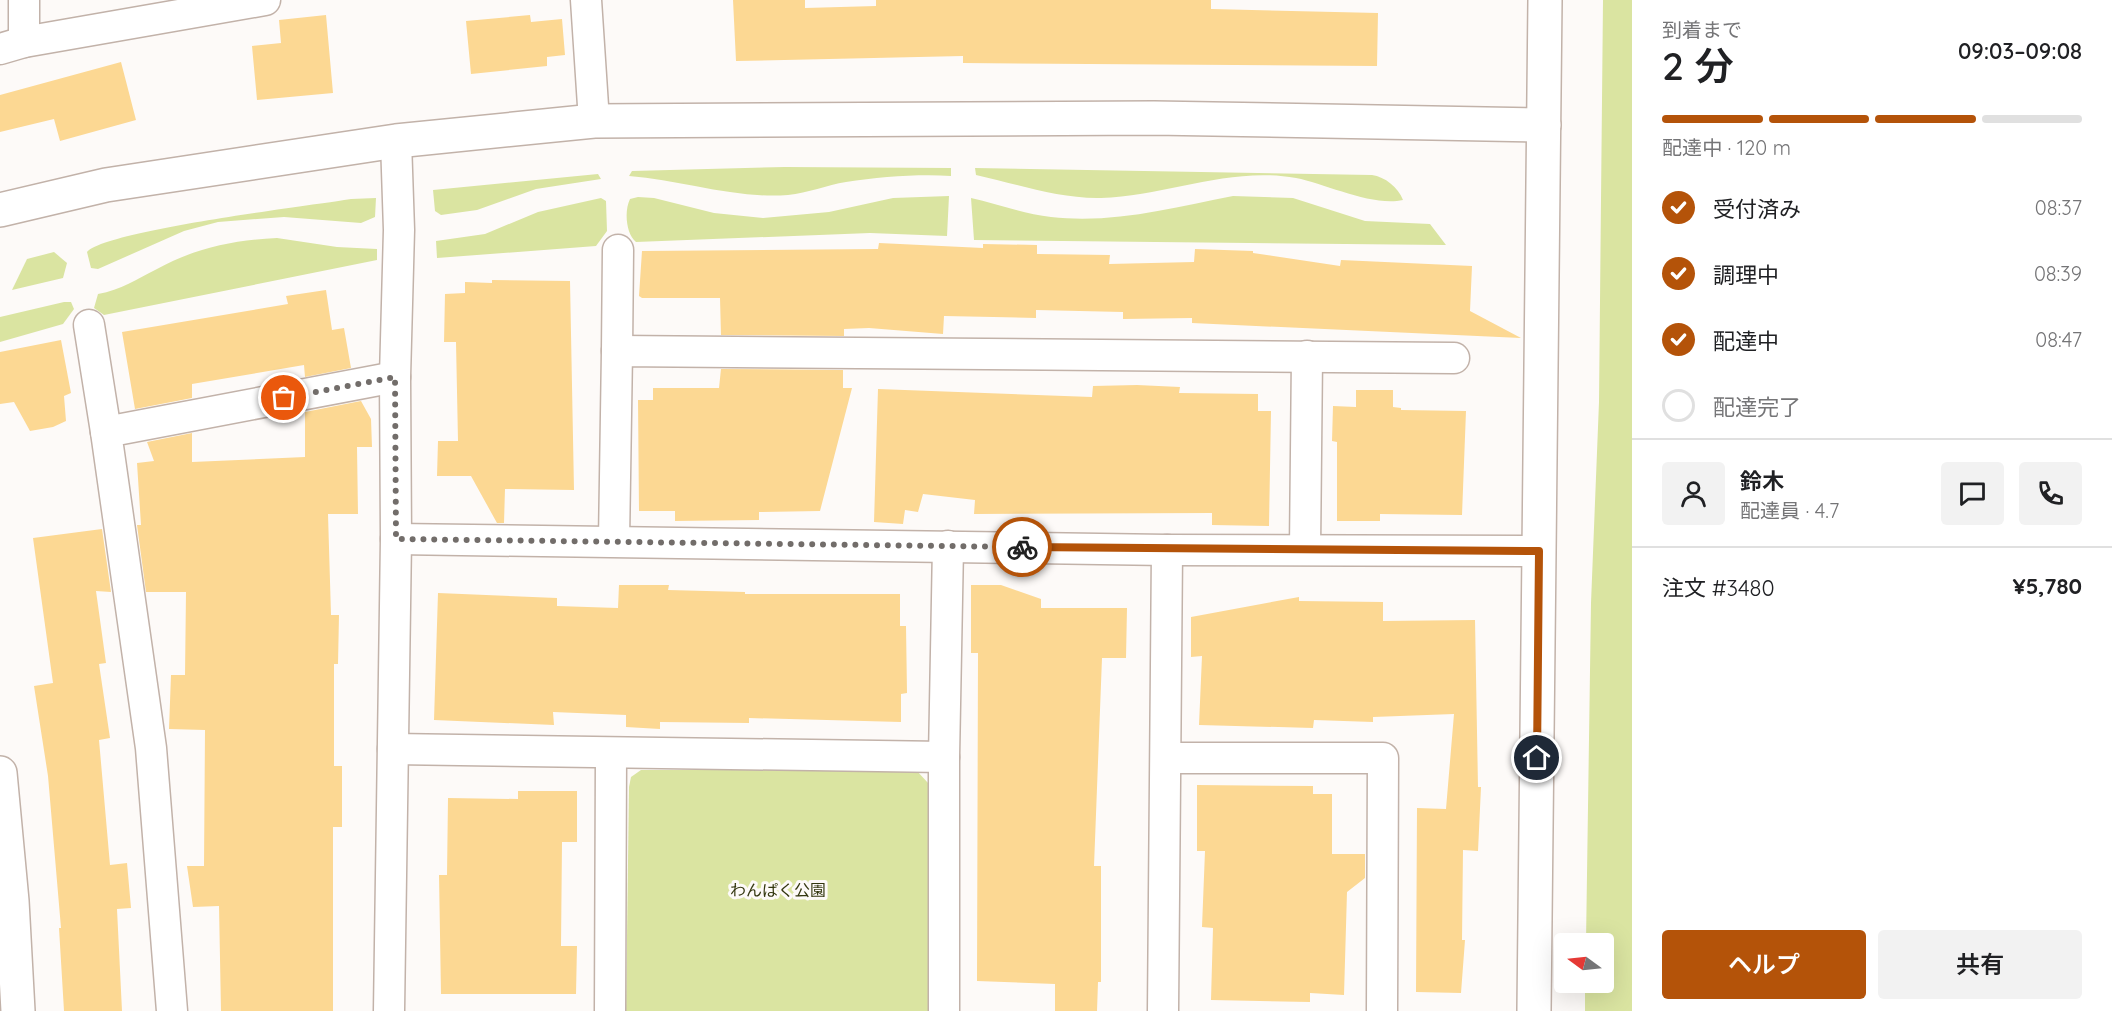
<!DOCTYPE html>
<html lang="ja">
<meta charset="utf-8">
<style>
:root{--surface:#fff;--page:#f2f2f2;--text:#202124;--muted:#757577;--line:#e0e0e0;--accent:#b45309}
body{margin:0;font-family:Quicksand,"Noto Sans JP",sans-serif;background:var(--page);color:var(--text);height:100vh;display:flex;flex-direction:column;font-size:22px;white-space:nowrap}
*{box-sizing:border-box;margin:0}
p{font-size:20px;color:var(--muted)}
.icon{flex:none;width:33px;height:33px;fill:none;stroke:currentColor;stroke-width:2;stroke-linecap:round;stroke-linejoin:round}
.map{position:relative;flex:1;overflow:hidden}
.drawer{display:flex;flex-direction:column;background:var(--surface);width:480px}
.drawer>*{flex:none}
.needle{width:39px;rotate:285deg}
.buttons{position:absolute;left:1554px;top:933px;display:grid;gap:12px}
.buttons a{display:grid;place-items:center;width:60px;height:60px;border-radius:6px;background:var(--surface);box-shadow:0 6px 24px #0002;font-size:30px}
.pin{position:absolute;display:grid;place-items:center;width:51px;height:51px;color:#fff;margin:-26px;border:3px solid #fff;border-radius:50%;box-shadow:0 2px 6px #0007}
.courier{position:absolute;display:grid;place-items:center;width:60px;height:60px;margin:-30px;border:4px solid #b45309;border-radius:50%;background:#fff;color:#222;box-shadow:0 2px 8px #0007}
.overview em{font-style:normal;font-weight:600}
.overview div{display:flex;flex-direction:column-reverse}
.overview{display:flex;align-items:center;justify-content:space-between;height:102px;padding:0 30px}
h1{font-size:39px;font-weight:600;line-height:45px}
.bar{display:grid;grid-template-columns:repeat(4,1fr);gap:9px 6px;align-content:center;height:72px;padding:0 30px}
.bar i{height:8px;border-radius:4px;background:var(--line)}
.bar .current{background:var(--accent)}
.bar p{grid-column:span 4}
.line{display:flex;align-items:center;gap:15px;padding:0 30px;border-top:2px solid var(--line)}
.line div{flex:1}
.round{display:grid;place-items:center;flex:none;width:63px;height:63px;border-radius:6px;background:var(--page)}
ol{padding:0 30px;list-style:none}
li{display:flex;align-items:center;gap:18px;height:66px}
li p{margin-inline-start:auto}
li .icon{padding:6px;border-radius:50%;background:var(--accent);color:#fff;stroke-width:4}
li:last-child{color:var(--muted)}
li i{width:33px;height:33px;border:3px solid var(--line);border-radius:50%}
.cta{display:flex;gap:12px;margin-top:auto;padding:12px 30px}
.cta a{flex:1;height:69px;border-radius:6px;background:var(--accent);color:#fff;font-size:24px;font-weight:600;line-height:69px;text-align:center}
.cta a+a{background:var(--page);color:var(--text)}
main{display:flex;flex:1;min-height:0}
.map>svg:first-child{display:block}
.green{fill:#dae4a1}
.building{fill:#fcd893}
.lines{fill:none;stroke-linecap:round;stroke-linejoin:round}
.street-casing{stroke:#c2b2a9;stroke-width:33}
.secondary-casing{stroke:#c2b2a9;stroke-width:36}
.street{stroke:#fff;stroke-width:30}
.secondary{stroke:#fff;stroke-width:33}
.done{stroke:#726d6a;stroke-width:6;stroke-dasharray:0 10.8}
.route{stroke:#b45309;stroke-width:8}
.labels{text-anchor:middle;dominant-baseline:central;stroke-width:6;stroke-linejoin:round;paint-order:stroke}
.park-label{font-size:16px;fill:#33370f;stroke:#fdfaf8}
</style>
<main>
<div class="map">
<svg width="1632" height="1011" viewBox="0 0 1632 1011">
<rect width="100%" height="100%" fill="#fdfaf8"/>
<g class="green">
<polygon points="1603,0 1632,0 1632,1011 1585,1011 1585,983 1604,982 1604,944 1586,943 1591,603 1599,402"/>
<path d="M785 167 951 168V176C917 174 880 177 846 182 827 185 808 193 788 195 734 199 682 180 629 176L632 171Z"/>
<path d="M975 168 1372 175C1385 177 1398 187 1403 200 1373 207 1326 184 1296 178 1229 166 1167 196 1101 198 1059 199 1017 184 976 175Z"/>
<polygon points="598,174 601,179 536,189 477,210 441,215 435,211 433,190"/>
<path d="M949 196 947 236 870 233 636 242C626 234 624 211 630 199L638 197 654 198 714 213 763 218 829 212 893 198Z"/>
<path d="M1233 196 1293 198 1365 221 1430 224 1446 245 974 240 971 198C997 204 1025 214 1051 217 1113 224 1172 208 1233 196Z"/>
<path d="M376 198 375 217 361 223 284 217 218 222 184 231 98 269 91 268 87 252C107 230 309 206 351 199Z"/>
<polygon points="601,198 606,201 607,231 596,246 437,258 436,241 485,234 538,212"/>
<path d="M277 238 337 247 377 249V260L104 315 94 308 98 294C121 290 137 279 157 269 195 248 234 240 277 238Z"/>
<polygon points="54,252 67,263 63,278 12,290 27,259"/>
<polygon points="64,302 71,302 74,309 63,324 0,342 0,317"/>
<polygon points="641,770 916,770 929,784 928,1011 626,1011 629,787 631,777"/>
</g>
<g class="building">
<polygon points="733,0 805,0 805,8 876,6 876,0 1211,0 1211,9 1378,13 1377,66 963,63 963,56 736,61"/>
<polygon points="326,15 333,93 257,100 252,46 281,43 279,20"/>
<polygon points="530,15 531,22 562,19 565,55 547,57 547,66 471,74 466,21"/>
<polygon points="121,62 136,120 60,141 54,119 0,132 0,95"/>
<polygon points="879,243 983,248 983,244 1037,245 1037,254 1110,255 1109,264 1194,262 1195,249 1253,251 1253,253 1340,266 1341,260 1472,266 1470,311 1521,338 1192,323 1192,318 1123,319 1123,312 1036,310 1036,318 944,316 943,334 869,328 844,329 844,336 721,335 720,298 642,298 639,296 642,251 878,249"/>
<polygon points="492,280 570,281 574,490 505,489 504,523 497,523 471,476 437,476 438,441 458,441 456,342 444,342 445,294 465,293 465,282 492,283"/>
<polygon points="326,290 332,330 344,328 351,368 305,377 304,365 192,384 192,398 135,409 122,332 288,304 286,296"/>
<polygon points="61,340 71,393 64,396 66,421 53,427 30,431 14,402 0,404 0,352"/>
<polygon points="721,369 843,370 843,388 852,388 820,511 759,512 759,520 675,521 675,511 639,511 638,400 653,400 653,388 719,388"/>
<polygon points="1137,385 1180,387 1179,393 1258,394 1258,411 1271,411 1269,526 1212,525 1212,513 974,514 975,500 923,494 918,512 905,510 903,524 874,522 878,389 1092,397 1093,386"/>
<polygon points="1356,390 1393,390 1393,407 1401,408 1401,410 1466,411 1462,515 1380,514 1380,521 1337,521 1337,442 1332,441 1333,406 1356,407"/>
<polygon points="361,401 371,419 372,447 357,447 358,514 328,514 331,615 339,615 338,664 334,664 334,766 342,766 342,827 333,827 333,1011 221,1011 219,906 193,907 187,866 204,866 205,730 169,729 171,675 185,675 186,592 146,592 137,525 141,525 137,463 154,461 147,442 192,433 192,462 305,457 305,412"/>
<polygon points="102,529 111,592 96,591 106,663 99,664 110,738 99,740 110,865 127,863 131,908 117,909 122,1011 64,1011 59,928 61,928 48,776 34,686 53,683 33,538"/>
<polygon points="619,585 669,585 668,590 745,592 745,594 900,594 900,626 906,626 907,693 901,694 901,722 749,718 749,723 660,722 660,729 626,727 626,715 553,712 554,725 434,720 438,593 557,598 557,606 618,608"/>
<polygon points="971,585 1001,585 1041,599 1041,608 1127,608 1126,658 1102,658 1094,866 1101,866 1101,982 1098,982 1097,1011 1055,1011 1055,984 977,981 978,653 971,653"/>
<polygon points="1299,597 1299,601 1383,602 1383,621 1475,620 1478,787 1481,787 1478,851 1463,850 1462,940 1465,940 1461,993 1416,992 1417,808 1446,809 1454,714 1373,717 1373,722 1314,720 1313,728 1199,725 1202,656 1191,657 1191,617"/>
<polygon points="1197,785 1313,786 1313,794 1332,794 1332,854 1365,854 1365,878 1347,892 1344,995 1310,993 1310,1002 1211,1000 1213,928 1202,927 1205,851 1197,851"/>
<polygon points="518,791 577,791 577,842 562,842 561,946 577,946 576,994 441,994 439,875 447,875 448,798 518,799"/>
</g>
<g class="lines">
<g class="street-casing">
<g id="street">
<polyline points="24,0 24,42"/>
<polyline points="586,0 594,121"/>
<polyline points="0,49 24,42 265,0"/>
<polyline points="89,325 106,432"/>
<polyline points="617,351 618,250"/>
<polyline points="396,539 1167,550 1539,551"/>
<polyline points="614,541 617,351 1454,358"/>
<polyline points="1305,549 1307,356"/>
<polyline points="393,749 944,757"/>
<polyline points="1166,758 1383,758 1382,1011"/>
<polyline points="172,1011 151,748 106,432 395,377"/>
<polyline points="389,1011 396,539 395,377 399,230 396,141"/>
<polyline points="610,1011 611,754"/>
<polyline points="944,1011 944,757 948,546"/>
<polyline points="1163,1011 1167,550"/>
</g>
</g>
<g class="secondary-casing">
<g id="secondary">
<polyline points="0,210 106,185 396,141 594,121 1154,118 1544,125"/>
<polyline points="0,773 12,901 18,1011"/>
<polyline points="1534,1011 1545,0"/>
</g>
</g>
<use href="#street" class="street"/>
<use href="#secondary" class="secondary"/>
</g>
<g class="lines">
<polyline class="done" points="284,398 395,377 396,539 1022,547"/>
<polyline class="route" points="1022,547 1539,551 1537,758"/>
</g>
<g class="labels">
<g class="park-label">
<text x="778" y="890">わんぱく公園</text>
</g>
</g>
</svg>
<div class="buttons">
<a><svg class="needle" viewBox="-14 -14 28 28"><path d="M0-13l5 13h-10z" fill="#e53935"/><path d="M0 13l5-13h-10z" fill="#757577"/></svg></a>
</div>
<div class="pin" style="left:284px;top:398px;background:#ea580c"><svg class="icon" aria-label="bag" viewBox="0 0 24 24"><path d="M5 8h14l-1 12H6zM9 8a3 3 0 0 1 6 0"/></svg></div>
<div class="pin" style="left:1537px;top:758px;background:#1f2937"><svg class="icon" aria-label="home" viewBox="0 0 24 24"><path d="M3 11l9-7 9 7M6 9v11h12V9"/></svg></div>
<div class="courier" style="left:1022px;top:547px"><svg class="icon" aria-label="bike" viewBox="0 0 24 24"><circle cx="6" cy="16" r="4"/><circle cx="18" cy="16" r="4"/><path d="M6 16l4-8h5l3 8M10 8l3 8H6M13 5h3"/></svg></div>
</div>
<section class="drawer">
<div class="overview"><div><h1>2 分</h1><p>到着まで</p></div><em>09:03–09:08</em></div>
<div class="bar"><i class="current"></i><i class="current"></i><i class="current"></i><i></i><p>配達中 · 120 m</p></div>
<ol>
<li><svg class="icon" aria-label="check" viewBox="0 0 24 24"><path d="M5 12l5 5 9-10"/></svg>受付済み<p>08:37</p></li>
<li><svg class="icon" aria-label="check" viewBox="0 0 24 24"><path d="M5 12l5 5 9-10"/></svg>調理中<p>08:39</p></li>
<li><svg class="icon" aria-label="check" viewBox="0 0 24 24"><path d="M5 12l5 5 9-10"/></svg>配達中<p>08:47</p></li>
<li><i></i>配達完了</li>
</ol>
<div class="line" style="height:108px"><a class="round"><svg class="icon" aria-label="person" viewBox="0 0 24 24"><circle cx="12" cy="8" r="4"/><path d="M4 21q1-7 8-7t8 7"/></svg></a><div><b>鈴木</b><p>配達員 · 4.7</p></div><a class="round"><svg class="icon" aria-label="chat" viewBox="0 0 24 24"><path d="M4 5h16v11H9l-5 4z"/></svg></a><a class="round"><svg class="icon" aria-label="phone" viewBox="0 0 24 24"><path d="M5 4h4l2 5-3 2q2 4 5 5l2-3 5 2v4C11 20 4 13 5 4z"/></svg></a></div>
<div class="line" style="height:78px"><div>注文 #3480</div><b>¥5,780</b></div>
<div class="cta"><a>ヘルプ</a><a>共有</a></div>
</section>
</main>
